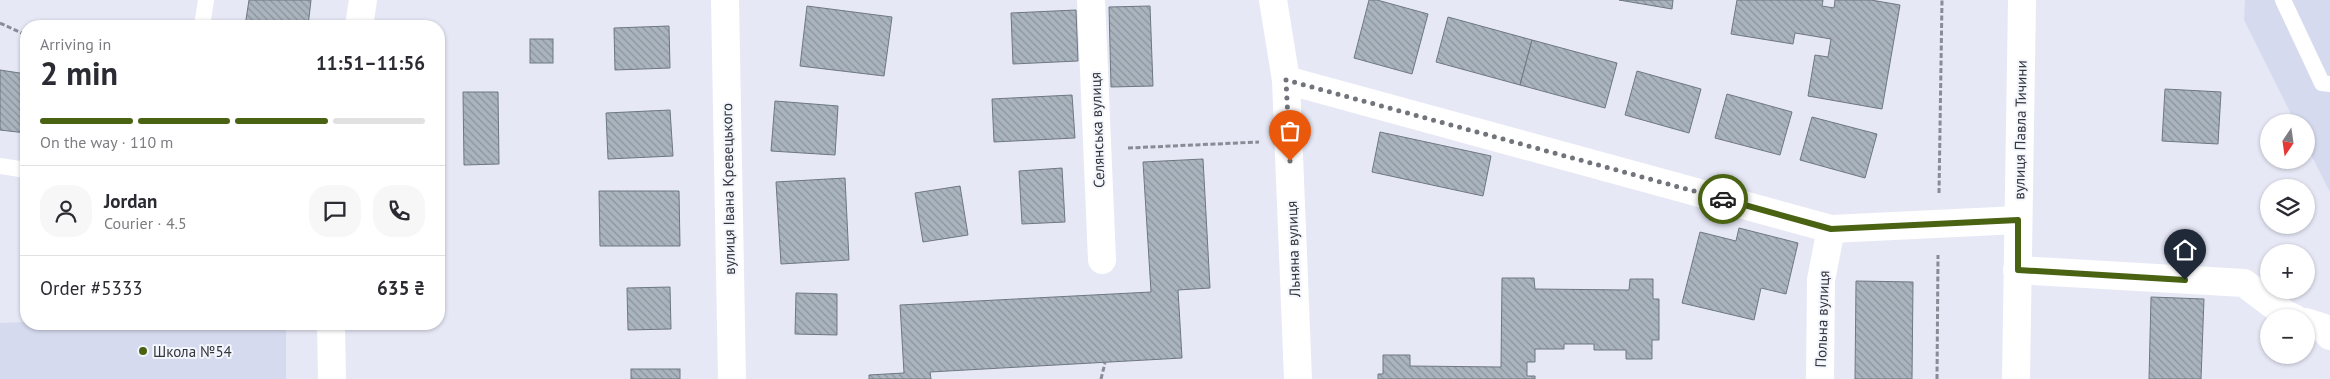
<!DOCTYPE html>
<meta charset="utf-8">
<style>
:root{--surface:#fff;--page:#f7f7f7;--text:#2b2b33;--muted:#7c7c81;--line:#e1e1e2;--accent:#496313}
body{margin:0;font-family:"PT Sans",sans-serif;background:var(--page);color:var(--text);height:100vh;display:flex;flex-direction:column;font-size:19px;white-space:nowrap}
*{box-sizing:border-box;margin:0}
p{font-size:16px;color:var(--muted)}
.icon{flex:none;width:28px;height:28px;fill:none;stroke:currentColor;stroke-width:2;stroke-linecap:round;stroke-linejoin:round}
.map{position:relative;flex:1;overflow:hidden}
.drawer{position:absolute;left:20px;top:20px;width:425px;height:310px;display:flex;flex-direction:column;background:var(--surface);border-radius:20px;box-shadow:0 1px 4px #0004}
.drawer>*{flex:none}
.needle{width:32px;rotate:193deg}
.tools{position:absolute;left:2260px;top:114px;display:grid;gap:10px}
.tools a{display:grid;place-items:center;width:55px;height:55px;border-radius:50%;background:var(--surface);box-shadow:0 1px 4px #0004;font-size:25px}
.pin{position:absolute;display:grid;place-items:center;width:42px;height:42px;color:#fff;margin:-51px -21px;border-radius:50% 50% 50% 0;rotate:-45deg;box-shadow:0 0 5px #0007}
.pin .icon{rotate:45deg}
.courier{position:absolute;display:grid;place-items:center;width:50px;height:50px;margin:-25px;border:4px solid #496313;border-radius:50%;background:#fff;color:#222;box-shadow:0 1px 6px #0007}
.headline em{font-style:normal;font-weight:600}
.headline div{display:flex;flex-direction:column-reverse}
.headline{display:flex;align-items:center;justify-content:space-between;height:85px;padding:0 20px}
h1{font-size:32px;font-weight:600;line-height:38px}
.bar{display:grid;grid-template-columns:repeat(4,1fr);gap:8px 5px;align-content:center;height:60px;padding:0 20px}
.bar i{height:6px;border-radius:4px;background:var(--line)}
.bar .selected{background:var(--accent)}
.bar p{grid-column:span 4}
.line{display:flex;align-items:center;gap:12px;padding:0 20px;border-top:1px solid var(--line)}
.line div{flex:1}
.round{display:grid;place-items:center;flex:none;width:52px;height:52px;border-radius:20px;background:var(--page)}
.map>svg:first-child{display:block}
.built{fill:#d6daee}
.building{fill:url(#building-back-hatch);stroke:#6f7882}
.lines{fill:none;stroke-linecap:round;stroke-linejoin:round}
.path{stroke:#898b95;stroke-width:3;stroke-dasharray:5 2.5;stroke-linecap:butt}
.service{stroke:#fff;stroke-width:16}
.minor{stroke:#fff;stroke-width:28}
.done{stroke:#72747c;stroke-width:5;stroke-dasharray:0 9}
.route{stroke:#496313;stroke-width:6}
.poi-dot{fill:#496313;stroke:#f4f6fe;stroke-width:2}
.labels{text-anchor:middle;dominant-baseline:central;stroke-width:4;stroke-linejoin:round;paint-order:stroke}
.street-label{font-size:15px;fill:#33353a;stroke:#f4f6fe}
.poi-label{font-size:15px;fill:#33353a;stroke:#f4f6fe;text-anchor:start}
</style>
<div class="map">
<svg width="2330" height="379" viewBox="0 0 2330 379">
<defs>
<pattern id="building-back-hatch" width="6" height="6" patternUnits="userSpaceOnUse" patternTransform="scale(1.25)"><rect width="6" height="6" fill="#aab4be"/><path d="M-1 5l2 2M0 0l6 6M5-1l2 2" fill="none" stroke="#8b939b"/></pattern>
</defs>
<rect width="100%" height="100%" fill="#e6e8f6"/>
<g class="built">
<polygon points="2245,0 2330,0 2330,192 2306,145 2306,122 2295,122 2244,20"/>
<polygon points="26,322 286,324 286,379 0,379 0,323"/>
</g>
<g class="building">
<polygon points="249,0 311,0 308,26 245,26"/>
<polygon points="1369,0 1377,0 1428,14 1412,74 1354,58"/>
<polygon points="1619,0 1673,0 1672,9"/>
<polygon points="1737,0 1823,0 1822,6 1834,8 1835,0 1871,0 1900,5 1882,109 1808,96 1815,55 1828,57 1831,39 1795,33 1793,44 1731,34"/>
<polygon points="807,6 892,17 884,76 800,66"/>
<polygon points="1150,6 1153,86 1111,87 1109,7"/>
<polygon points="1076,10 1078,61 1013,64 1011,13"/>
<polygon points="1448,17 1532,40 1520,85 1436,62"/>
<polygon points="669,26 670,68 615,70 614,28"/>
<rect x="530" y="39" width="23" height="24"/>
<polygon points="1532,40 1617,63 1605,108 1520,85"/>
<polygon points="0,70 26,74 26,133 0,130"/>
<polygon points="1637,71 1701,89 1689,133 1625,115"/>
<polygon points="2165,89 2221,92 2218,144 2162,141"/>
<polygon points="463,92 498,92 499,164 464,165"/>
<polygon points="1727,94 1792,112 1780,155 1715,138"/>
<polygon points="1072,95 1075,138 994,142 992,99"/>
<polygon points="775,101 838,106 835,155 771,151"/>
<polygon points="670,110 673,156 608,159 606,113"/>
<polygon points="1812,117 1877,134 1865,178 1800,160"/>
<polygon points="1380,132 1491,156 1483,196 1372,172"/>
<polygon points="1203,159 1210,288 1178,290 1182,358 930,372 931,379 869,379 869,375 904,373 900,305 1151,292 1143,162"/>
<polygon points="1062,168 1065,222 1022,224 1019,171"/>
<polygon points="845,178 849,260 781,264 776,182"/>
<polygon points="960,186 968,235 923,242 915,193"/>
<polygon points="599,191 679,191 680,246 600,246"/>
<polygon points="1739,228 1798,243 1786,294 1761,288 1754,320 1682,303 1700,232 1736,241"/>
<polygon points="1502,278 1534,278 1535,289 1629,290 1630,279 1653,279 1653,299 1659,299 1659,340 1652,340 1652,359 1626,359 1626,350 1594,350 1594,344 1564,344 1564,349 1535,349 1535,362 1527,362 1527,376 1535,376 1535,379 1378,379 1378,374 1383,374 1383,355 1410,355 1410,366 1501,367"/>
<polygon points="1856,281 1913,282 1912,379 1855,379"/>
<polygon points="670,287 671,329 628,330 627,288"/>
<polygon points="796,293 837,294 837,335 795,334"/>
<polygon points="2151,297 2204,299 2201,379 2149,379"/>
<rect x="631" y="369" width="49" height="10"/>
</g>
<g class="lines">
<g class="path">
<polyline points="0,23 26,35"/>
<polyline points="1128,148 1259,142"/>
<polyline points="1939,193 1942,0"/>
<polyline points="1101,379 1105,363"/>
<polyline points="1937,379 1938,255"/>
</g>
<g class="service">
<polyline points="2283,0 2322,83 2330,84"/>
<polyline points="202,26 206,0"/>
<polyline points="0,166 26,170"/>
</g>
<g class="minor">
<polyline points="725,0 732,379"/>
<polyline points="1091,0 1102,260"/>
<polyline points="1273,0 1286,80 1298,379"/>
<polyline points="359,26 363,0"/>
<polyline points="1286,80 1831,229 2018,220"/>
<polyline points="2017,270 2244,283 2285,314 2294,318"/>
<polyline points="2306,322 2322,327 2330,336"/>
<polyline points="331,324 332,379"/>
<polyline points="1820,379 1821,280 1831,229"/>
<polyline points="2016,379 2022,0"/>
</g>
</g>
<g class="lines">
<polyline class="done" points="1290,161 1286,80 1723,199"/>
<polyline class="route" points="1723,199 1831,229 2018,220 2018,270 2185,280"/>
</g>
<circle class="poi-dot" cx="143" cy="351" r="5"/>
<g class="labels">
<g class="street-label">
<text transform="translate(1097 130) rotate(-92)">Селянська вулиця</text>
<text transform="translate(2020 130) rotate(-89)">вулиця Павла Тичини</text>
<text transform="translate(728 189) rotate(-91)">вулиця Івана Кревецького</text>
<text transform="translate(1293 249) rotate(-92)">Льняна вулиця</text>
<text transform="translate(1822 319) rotate(-88)">Польна вулиця</text>
</g>
<g class="poi-label">
<text x="153" y="351">Школа №54</text>
</g>
</g>
</svg>
<div class="tools">
<a><svg class="needle" viewBox="-14 -14 28 28"><path d="M0-13l5 13h-10z" fill="#e53935"/><path d="M0 13l5-13h-10z" fill="#7c7c81"/></svg></a>
<a><svg class="icon" aria-label="layers" viewBox="0 0 24 24"><path d="M12 4l9 5-9 5-9-5zM3 14l9 5 9-5"/></svg></a>
<a>+</a>
<a>−</a>
</div>
<div class="pin" style="left:1290px;top:161px;background:#ea580c"><svg class="icon" aria-label="bag" viewBox="0 0 24 24"><path d="M5 8h14l-1 12H6zM9 8a3 3 0 0 1 6 0"/></svg></div>
<div class="pin" style="left:2185px;top:280px;background:#1f2937"><svg class="icon" aria-label="home" viewBox="0 0 24 24"><path d="M3 11l9-7 9 7M6 9v11h12V9"/></svg></div>
<div class="courier" style="left:1723px;top:199px"><svg class="icon" aria-label="car" viewBox="0 0 24 24"><path d="M5 17H2v-5l4-1 3-4h7l3 4 3 1v5h-3M9 17h6M6 11h13"/><circle cx="7" cy="17" r="2"/><circle cx="17" cy="17" r="2"/></svg></div>
<section class="drawer">
<div class="headline"><div><h1>2 min</h1><p>Arriving in</p></div><em>11:51–11:56</em></div>
<div class="bar"><i class="selected"></i><i class="selected"></i><i class="selected"></i><i></i><p>On the way · 110 m</p></div>
<div class="line" style="height:90px"><a class="round"><svg class="icon" aria-label="person" viewBox="0 0 24 24"><circle cx="12" cy="8" r="4"/><path d="M4 21q1-7 8-7t8 7"/></svg></a><div><b>Jordan</b><p>Courier · 4.5</p></div><a class="round"><svg class="icon" aria-label="chat" viewBox="0 0 24 24"><path d="M4 5h16v11H9l-5 4z"/></svg></a><a class="round"><svg class="icon" aria-label="phone" viewBox="0 0 24 24"><path d="M5 4h4l2 5-3 2q2 4 5 5l2-3 5 2v4C11 20 4 13 5 4z"/></svg></a></div>
<div class="line" style="height:65px"><div>Order #5333</div><b>635 ₴</b></div>
</section>
</div>
